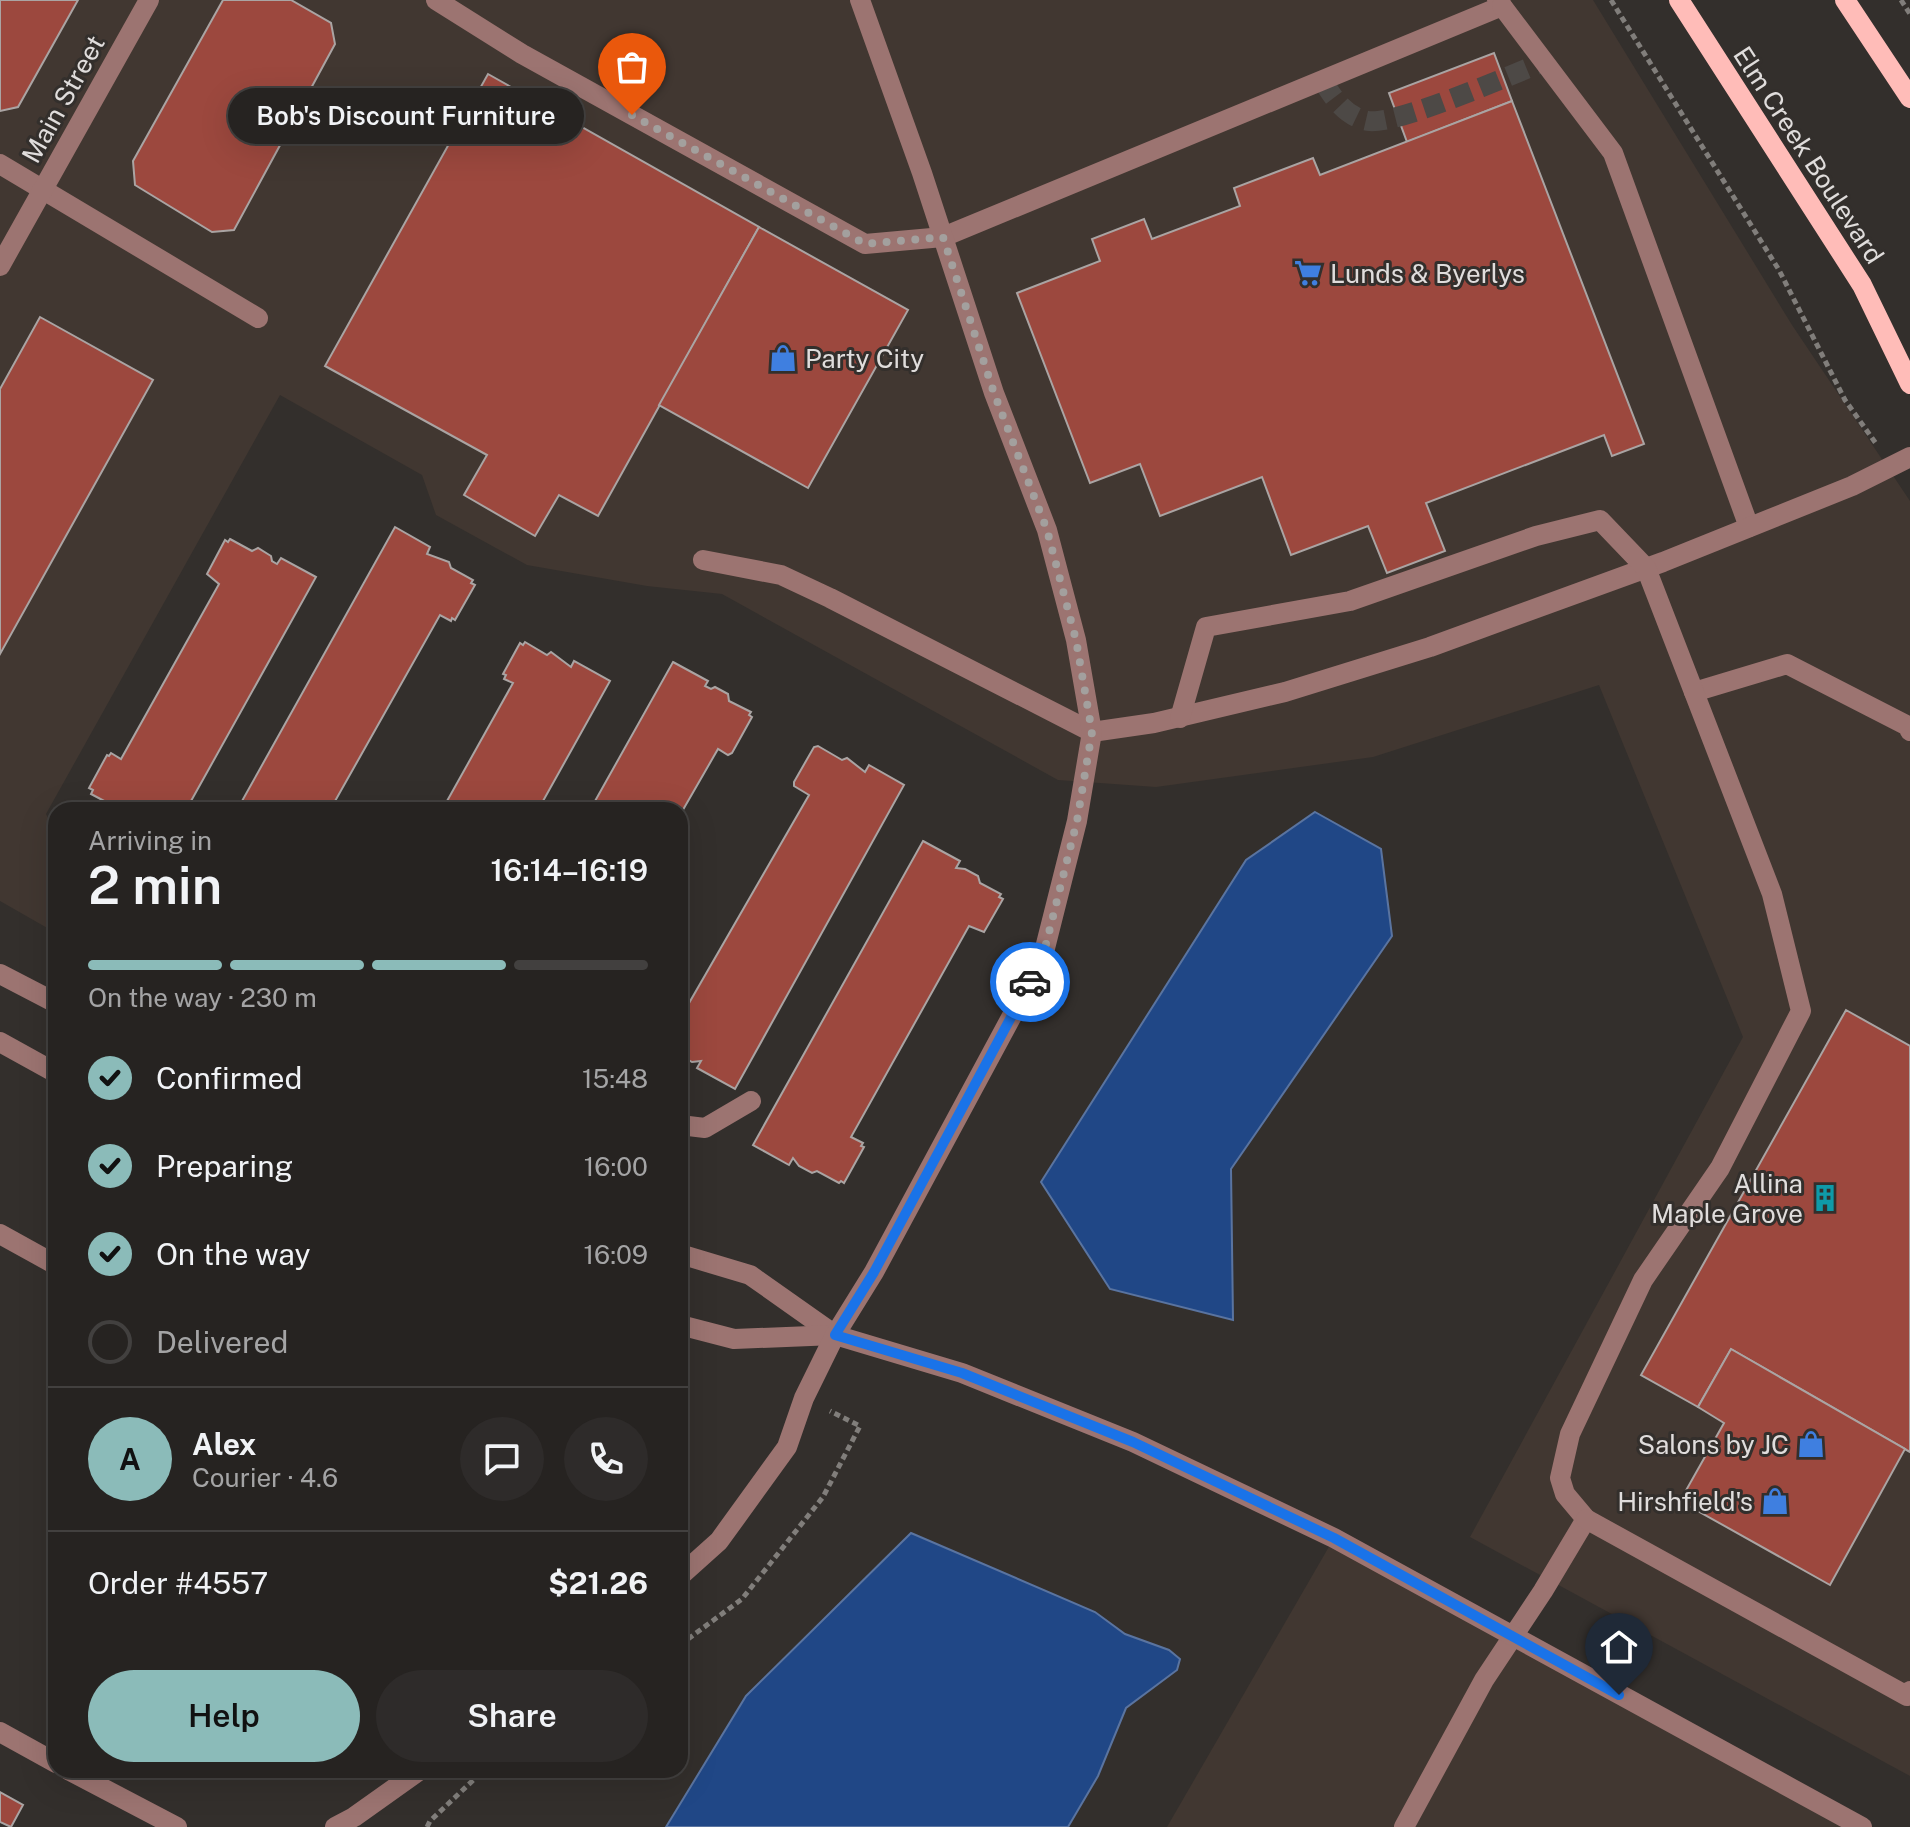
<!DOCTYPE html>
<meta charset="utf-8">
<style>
:root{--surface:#262321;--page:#2e2b2a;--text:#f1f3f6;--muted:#a4a4a5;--line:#42403f;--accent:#8bbbb9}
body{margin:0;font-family:"Public Sans",sans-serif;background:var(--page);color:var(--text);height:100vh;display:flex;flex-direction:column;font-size:30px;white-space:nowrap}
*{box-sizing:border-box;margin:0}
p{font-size:26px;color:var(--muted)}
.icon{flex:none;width:44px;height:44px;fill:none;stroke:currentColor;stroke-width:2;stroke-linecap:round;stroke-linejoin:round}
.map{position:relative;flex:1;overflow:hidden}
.side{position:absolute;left:48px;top:802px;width:640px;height:976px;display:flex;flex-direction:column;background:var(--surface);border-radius:24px;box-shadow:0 8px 32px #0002,0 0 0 2px var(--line)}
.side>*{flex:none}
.pin{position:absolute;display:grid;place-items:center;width:68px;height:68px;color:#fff;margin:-82px -34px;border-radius:50% 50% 50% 0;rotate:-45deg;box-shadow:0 0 8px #0007}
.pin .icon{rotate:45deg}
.courier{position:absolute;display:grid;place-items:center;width:80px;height:80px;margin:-40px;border:6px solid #1a73e8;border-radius:50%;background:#fff;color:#222;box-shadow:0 2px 10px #0007}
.bubble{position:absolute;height:56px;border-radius:28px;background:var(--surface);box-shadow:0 8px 32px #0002,0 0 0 2px var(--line);font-size:26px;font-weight:600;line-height:56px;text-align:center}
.headline em{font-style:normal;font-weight:600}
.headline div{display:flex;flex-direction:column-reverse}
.headline{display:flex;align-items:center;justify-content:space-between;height:136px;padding:0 40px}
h1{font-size:52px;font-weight:600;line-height:60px}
.bar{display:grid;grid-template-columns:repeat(4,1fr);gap:12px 8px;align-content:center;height:96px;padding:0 40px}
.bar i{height:10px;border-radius:6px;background:var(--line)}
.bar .on{background:var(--accent)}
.bar p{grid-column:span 4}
.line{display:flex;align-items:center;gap:20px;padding:0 40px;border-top:2px solid var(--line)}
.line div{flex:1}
.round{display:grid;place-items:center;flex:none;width:84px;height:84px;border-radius:42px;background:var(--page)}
ol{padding:0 40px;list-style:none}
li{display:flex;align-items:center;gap:24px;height:88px}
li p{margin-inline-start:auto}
li .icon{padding:8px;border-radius:50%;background:var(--accent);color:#111;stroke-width:4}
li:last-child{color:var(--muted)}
li i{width:44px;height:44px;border:4px solid var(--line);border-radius:50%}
.cta{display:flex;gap:16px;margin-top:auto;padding:16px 40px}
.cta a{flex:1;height:92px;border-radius:48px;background:var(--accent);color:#111;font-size:32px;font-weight:600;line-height:92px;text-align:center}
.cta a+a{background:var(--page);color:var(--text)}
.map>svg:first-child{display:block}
.built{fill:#413731}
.water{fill:#204786;stroke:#5a74a0;stroke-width:2}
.building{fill:#9c483e;stroke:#aaa4a3;stroke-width:2}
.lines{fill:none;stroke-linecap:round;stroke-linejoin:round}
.minor-tunnel{stroke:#4d4946;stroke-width:20;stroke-dasharray:20 10;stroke-linecap:butt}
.path{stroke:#817e7b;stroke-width:5;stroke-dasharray:6 4;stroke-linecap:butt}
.minor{stroke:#9c7471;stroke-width:20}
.major{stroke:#ffbcb8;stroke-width:20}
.done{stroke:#a3a09e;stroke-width:8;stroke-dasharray:0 14.4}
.route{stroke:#1a73e8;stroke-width:10}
.labels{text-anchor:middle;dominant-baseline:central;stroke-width:6;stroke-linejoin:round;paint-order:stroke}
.street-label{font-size:26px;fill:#e0dddc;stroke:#332f2c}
.poi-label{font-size:26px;fill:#e0dddc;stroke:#332f2c;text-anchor:end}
</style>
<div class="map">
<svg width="1910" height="1827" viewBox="0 0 1910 1827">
<rect width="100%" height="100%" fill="#332f2c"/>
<g class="built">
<polygon points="0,0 1593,0 1792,325 1910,501 1910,1776 1470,1537 1743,1037 1599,685 1373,757 1156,787 1058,780 722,594 647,586 527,565 436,515 422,475 280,395 46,814 56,835 56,933 0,901"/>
<polygon points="1334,1538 1862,1827 1167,1827"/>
</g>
<g class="water">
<polygon points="1315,812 1381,849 1392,936 1231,1169 1233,1320 1110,1289 1041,1182 1246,860"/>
<polygon points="911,1533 1095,1612 1125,1634 1169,1650 1180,1659 1177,1670 1126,1708 1098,1776 1068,1827 666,1827 746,1696"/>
</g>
<g class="building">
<polygon points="0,0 78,0 18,107 0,111"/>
<polygon points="223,0 291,0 331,23 335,44 234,230 212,232 135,185 133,161"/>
<polygon points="1494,53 1512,101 1407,142 1389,93"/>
<polygon points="488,74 759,227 598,516 559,495 535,536 464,495 487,455 325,366"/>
<polygon points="1512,101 1644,444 1612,456 1604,435 1426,503 1445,551 1387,573 1368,526 1291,555 1262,477 1160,516 1140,464 1090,483 1017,293 1100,261 1092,239 1144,219 1152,239 1240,206 1234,188 1313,158 1320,175"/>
<polygon points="759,227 908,310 808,488 659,405"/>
<polygon points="40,317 153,380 0,654 0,389"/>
<polygon points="395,527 430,547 427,554 449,562 451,568 473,580 471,583 475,585 455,620 452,618 451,621 440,615 330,810 237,810"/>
<polygon points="230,539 252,551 258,548 271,556 272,561 277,564 281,558 316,577 186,810 112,810 110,804 91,794 93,790 89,788 107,755 109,756 111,753 121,759 219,584 207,574 225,540 228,542"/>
<polygon points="525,642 547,655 551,652 571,667 574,661 610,681 538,810 442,810 513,683 504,679 506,675 503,674 520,643 523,645"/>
<polygon points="673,662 708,681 705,686 711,689 715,687 728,694 729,701 751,712 749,715 752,717 732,753 728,755 718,749 680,815 680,810 590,810"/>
<polygon points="818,746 842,760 847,758 865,772 869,765 904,785 735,1089 697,1068 701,1061 692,1062 680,1055 680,1007 685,1010 809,795 794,786 794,782 814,747"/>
<polygon points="923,841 960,861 956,868 965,869 978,876 980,883 1001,894 999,897 1003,899 984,932 969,926 851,1137 863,1143 861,1146 864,1147 844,1183 841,1181 839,1183 817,1171 812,1173 799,1166 793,1158 789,1165 753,1145"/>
<polygon points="1846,1010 1910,1046 1910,1452 1731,1349 1698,1407 1641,1375"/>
<polygon points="1731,1349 1905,1449 1830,1585 1680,1501 1724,1423 1698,1407"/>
<polygon points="0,1792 23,1805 11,1827 0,1822"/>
</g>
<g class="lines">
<path class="minor-tunnel" d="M1323 81C1333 98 1346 117 1368 121 1395 126 1512 74 1544 62"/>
<g class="path">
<polyline points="1611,0 1779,270 1845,400 1877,445"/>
<polyline points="1901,0 1910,14"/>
<polyline points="680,1645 742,1599 823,1497 860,1426 830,1411"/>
<polyline points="427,1827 430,1821 484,1770"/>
</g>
<g class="minor">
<polyline points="436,0 522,54 865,244 943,237 1502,6 1497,0"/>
<polyline points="1502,6 1613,153 1749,527"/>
<polyline points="0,164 258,318"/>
<polyline points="0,266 149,0"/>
<polyline points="703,560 781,575 830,598 1092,732 1154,723 1285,692 1430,647 1663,562 1852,486 1910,457"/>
<polyline points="1694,692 1787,664 1908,726 1910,731"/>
<polyline points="1180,718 1206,627 1350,601 1536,536 1600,520 1646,568 1772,894 1801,1011 1720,1168 1643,1280 1570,1434 1560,1478 1565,1494 1586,1519 1543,1591 1484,1680 1404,1827"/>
<polyline points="0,974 56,1003"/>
<polyline points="0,1042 56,1073"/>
<polyline points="680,1125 705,1128 751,1101"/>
<polyline points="0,1234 56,1265"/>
<polyline points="680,1254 750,1275 835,1335 962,1373 1133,1442 1334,1538 1862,1827"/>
<polyline points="680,1325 734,1339 835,1335"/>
<polyline points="1586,1519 1907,1696 1910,1691"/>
<polyline points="680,1576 719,1541 787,1447 804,1398 835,1335 874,1272 1042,960 1077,821 1092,732 1076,640 1047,530 994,393 922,173 860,0"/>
<polyline points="0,1732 56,1763"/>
<polyline points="68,1770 177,1827"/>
<polyline points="335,1827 354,1817 420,1770"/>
</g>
<g class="major">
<polyline points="1679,0 1862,285 1910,384"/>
<polyline points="1845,0 1910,98"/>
</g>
</g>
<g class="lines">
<polyline class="done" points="632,115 865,244 943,237 994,393 1047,530 1076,640 1092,732 1077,821 1042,960 1030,982"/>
<polyline class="route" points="1030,982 874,1272 835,1335 962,1373 1133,1442 1334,1538 1619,1695"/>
</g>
<defs>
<g id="supermarket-bare" transform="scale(2.16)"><path d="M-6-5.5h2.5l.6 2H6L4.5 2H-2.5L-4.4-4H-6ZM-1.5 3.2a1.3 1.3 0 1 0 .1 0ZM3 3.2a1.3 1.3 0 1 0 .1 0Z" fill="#3f7fe0" stroke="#332f2c" stroke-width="2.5" paint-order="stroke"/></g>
<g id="shop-bare" transform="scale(2.16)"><path d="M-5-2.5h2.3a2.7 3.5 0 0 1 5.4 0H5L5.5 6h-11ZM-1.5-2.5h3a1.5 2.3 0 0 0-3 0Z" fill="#3f7fe0" stroke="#332f2c" stroke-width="2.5" paint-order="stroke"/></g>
<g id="building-bare" transform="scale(2.16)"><path d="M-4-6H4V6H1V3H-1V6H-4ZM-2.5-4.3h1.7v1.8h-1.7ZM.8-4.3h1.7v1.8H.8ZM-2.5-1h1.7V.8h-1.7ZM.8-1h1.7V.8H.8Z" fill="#0f9aa8" stroke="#332f2c" stroke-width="2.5" paint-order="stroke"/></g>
</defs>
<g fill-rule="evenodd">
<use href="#supermarket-bare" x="1308" y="273"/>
<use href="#shop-bare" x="783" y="358"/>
<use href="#building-bare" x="1825" y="1198"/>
<use href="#shop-bare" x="1811" y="1444"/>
<use href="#shop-bare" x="1775" y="1501"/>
</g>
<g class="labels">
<g class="street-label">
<text transform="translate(63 99) rotate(-61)">Main Street</text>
<text transform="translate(1809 155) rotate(57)">Elm Creek Boulevard</text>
</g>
<g class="poi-label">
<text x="1330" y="273" text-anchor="start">Lunds &amp; Byerlys</text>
<text x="805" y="358" text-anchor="start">Party City</text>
<text x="1803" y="1183">Allina<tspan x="1803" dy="30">Maple Grove</tspan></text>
<text x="1789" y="1444">Salons by JC</text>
<text x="1753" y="1501">Hirshfield's</text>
</g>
</g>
</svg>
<div class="pin" style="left:632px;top:115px;background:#ea580c"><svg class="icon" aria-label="bag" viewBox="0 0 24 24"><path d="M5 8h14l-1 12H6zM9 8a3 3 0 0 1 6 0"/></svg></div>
<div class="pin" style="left:1619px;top:1695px;background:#1f2937"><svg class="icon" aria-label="home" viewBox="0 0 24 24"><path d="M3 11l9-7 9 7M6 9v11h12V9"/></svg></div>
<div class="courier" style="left:1030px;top:982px"><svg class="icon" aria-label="car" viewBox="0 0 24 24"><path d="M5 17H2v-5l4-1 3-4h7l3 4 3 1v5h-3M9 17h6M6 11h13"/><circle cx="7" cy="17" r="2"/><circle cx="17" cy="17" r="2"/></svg></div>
<div class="bubble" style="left:228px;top:88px;width:356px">Bob's Discount Furniture</div>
<section class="side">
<div class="headline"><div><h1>2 min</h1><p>Arriving in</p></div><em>16:14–16:19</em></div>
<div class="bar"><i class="on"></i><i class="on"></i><i class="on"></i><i></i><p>On the way · 230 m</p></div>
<ol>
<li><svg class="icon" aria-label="check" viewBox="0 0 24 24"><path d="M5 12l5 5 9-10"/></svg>Confirmed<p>15:48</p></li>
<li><svg class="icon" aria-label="check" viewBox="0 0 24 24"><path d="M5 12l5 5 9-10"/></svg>Preparing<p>16:00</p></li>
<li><svg class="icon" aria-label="check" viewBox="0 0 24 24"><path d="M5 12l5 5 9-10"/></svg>On the way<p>16:09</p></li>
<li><i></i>Delivered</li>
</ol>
<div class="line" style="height:144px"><b class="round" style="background:var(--accent);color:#111">A</b><div><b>Alex</b><p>Courier · 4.6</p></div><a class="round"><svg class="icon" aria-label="chat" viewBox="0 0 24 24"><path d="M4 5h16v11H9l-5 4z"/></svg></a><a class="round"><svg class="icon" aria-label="phone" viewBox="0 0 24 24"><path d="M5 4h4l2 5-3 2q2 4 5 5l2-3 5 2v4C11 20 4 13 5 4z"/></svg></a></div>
<div class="line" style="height:104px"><div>Order #4557</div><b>$21.26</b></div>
<div class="cta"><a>Help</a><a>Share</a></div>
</section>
</div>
